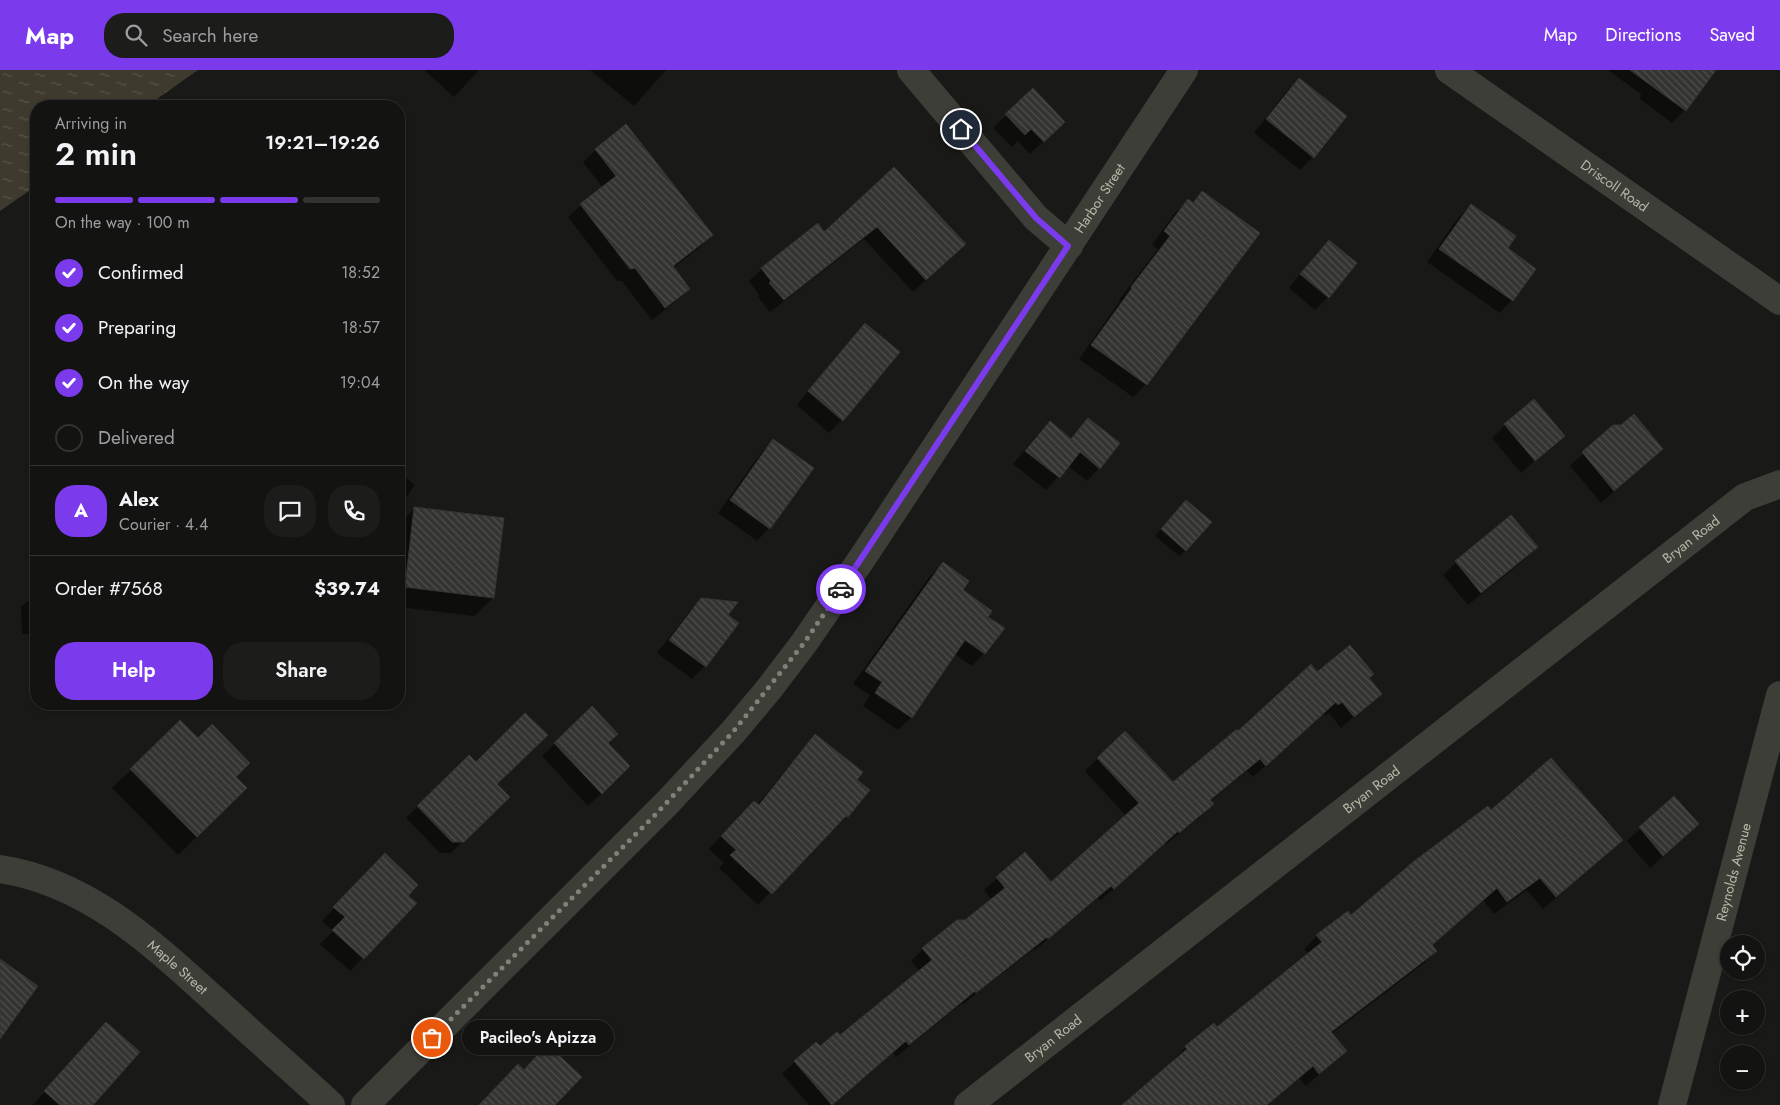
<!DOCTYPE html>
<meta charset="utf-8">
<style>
:root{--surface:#131311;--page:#1c1c1a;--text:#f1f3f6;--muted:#9d9e9f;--line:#323231;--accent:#7c3aed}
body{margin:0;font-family:Jost,sans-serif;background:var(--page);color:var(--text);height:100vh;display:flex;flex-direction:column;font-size:19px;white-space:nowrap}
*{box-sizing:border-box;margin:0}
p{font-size:16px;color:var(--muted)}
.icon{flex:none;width:28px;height:28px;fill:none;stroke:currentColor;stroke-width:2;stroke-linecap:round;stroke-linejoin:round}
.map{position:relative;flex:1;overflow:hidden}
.drawer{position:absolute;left:30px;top:30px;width:375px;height:610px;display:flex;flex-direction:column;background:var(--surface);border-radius:20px;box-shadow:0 1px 4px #0004,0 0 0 1px var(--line)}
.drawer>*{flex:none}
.controls{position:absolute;left:1720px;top:865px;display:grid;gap:10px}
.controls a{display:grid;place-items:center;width:45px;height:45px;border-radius:50%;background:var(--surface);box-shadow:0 1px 4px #0004,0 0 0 1px var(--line);font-size:25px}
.pin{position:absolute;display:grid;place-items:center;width:42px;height:42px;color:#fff;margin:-21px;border:2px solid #fff;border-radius:50%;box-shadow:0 1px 5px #0007}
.courier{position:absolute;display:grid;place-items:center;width:50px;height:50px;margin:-25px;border:4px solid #7c3aed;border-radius:50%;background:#fff;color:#222;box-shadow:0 1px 6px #0007}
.bubble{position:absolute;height:35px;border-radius:18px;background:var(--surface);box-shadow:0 1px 4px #0004,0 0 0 1px var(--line);font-size:16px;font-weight:600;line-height:35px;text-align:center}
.summary em{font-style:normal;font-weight:600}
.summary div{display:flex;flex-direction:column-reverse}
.summary{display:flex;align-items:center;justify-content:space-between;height:85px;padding:0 25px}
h1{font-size:32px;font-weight:600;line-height:38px}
.bar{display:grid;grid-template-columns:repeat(4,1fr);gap:8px 5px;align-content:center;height:60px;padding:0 25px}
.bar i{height:6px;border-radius:4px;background:var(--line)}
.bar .active{background:var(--accent)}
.bar p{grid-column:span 4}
.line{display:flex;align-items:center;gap:12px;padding:0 25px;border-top:1px solid var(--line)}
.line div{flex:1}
.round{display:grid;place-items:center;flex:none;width:52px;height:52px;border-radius:20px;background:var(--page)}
ol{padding:0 25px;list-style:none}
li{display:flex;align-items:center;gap:15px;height:55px}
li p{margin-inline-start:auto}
li .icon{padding:5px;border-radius:50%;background:var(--accent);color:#fff;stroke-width:4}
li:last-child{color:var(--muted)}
li i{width:28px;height:28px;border:2px solid var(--line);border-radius:50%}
.cta{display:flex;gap:10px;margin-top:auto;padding:10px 25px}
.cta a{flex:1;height:58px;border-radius:20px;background:var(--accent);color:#fff;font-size:20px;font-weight:600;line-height:58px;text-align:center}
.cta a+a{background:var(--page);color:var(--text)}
header{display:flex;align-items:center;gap:30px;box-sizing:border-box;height:70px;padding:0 25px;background:var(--accent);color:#fff}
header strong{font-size:24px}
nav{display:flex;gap:28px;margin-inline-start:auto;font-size:18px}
.search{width:350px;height:45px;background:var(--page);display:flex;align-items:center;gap:12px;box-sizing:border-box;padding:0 18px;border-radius:20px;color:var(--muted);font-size:19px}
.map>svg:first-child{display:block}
.water{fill:url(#water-ripples)}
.shadow{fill:#0007}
.building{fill:url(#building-back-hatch);stroke:#343531}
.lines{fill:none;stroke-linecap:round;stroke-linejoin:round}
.minor{stroke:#3d3e38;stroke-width:28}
.tertiary{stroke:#3d3e38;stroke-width:28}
.done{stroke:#818176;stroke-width:5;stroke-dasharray:0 9}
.route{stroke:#7c3aed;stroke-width:6}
.labels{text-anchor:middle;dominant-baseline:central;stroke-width:4.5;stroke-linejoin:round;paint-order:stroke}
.street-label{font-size:14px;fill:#b9b9a9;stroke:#141412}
</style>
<header>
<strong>Map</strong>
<div class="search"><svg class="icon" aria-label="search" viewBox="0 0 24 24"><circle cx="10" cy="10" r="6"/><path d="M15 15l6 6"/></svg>Search here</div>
<nav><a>Map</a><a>Directions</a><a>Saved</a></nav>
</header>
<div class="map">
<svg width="1780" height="1035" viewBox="0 0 1780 1035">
<defs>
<pattern id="water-ripples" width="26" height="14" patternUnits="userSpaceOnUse" patternTransform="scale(1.25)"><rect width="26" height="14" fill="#3e3a2d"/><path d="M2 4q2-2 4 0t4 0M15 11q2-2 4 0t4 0" fill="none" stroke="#585449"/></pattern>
<pattern id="building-back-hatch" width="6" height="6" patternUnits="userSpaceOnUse" patternTransform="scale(1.25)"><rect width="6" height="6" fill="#343532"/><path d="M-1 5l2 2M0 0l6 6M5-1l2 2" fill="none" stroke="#4f504d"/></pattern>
</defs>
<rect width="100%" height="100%" fill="#191917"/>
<polygon class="water" points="0,0 198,0 147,36 36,36 36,116 0,141"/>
<g class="shadow">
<polygon points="424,0 479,0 454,27"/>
<polygon points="590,0 666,0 634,36"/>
<polygon points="1608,0 1707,0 1685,40 1672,53 1640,29 1641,24"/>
<polygon points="1299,9 1346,47 1313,87 1300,100 1254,63 1286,22"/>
<polygon points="1033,19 1051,64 1030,84 1018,71 1012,77 993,58"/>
<polygon points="596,80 711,165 699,178 673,198 689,219 676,231 652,250 622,211 617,211 568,147 581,135 603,118 583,92"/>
<polygon points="894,99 951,186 913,222 864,169 770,242 758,227 759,225 749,211 762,199 824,164"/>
<polygon points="1202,122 1258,163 1146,314 1133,327 1079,289 1120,231 1119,230 1158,179 1152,175 1175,143 1188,131 1192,133"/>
<polygon points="1471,135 1506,178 1512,230 1500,243 1427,192 1458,148"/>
<polygon points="1329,171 1328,227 1315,240 1289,218 1316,184"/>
<polygon points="865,255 842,350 829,363 797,335 853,267"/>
<polygon points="1089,349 1099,398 1087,411 1068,396 1046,420 1013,394 1037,365 1050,352 1070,369"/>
<polygon points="1505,355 1563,366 1521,403 1492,368"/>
<polygon points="1614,356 1661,379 1601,433 1570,396"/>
<polygon points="773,371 769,458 757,471 718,443 761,383"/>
<polygon points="399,402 415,415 399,437"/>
<polygon points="415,438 493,528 474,546 399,537 399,454"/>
<polygon points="1180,438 1186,480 1179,486 1155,466"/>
<polygon points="1536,477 1524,490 1468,535 1443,505 1456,492"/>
<polygon points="943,494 961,520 986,547 984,583 972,596 954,584 911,648 898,660 863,636 870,625 853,614 930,506"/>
<polygon points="702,529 738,553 705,596 692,609 657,583 689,542"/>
<polygon points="36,530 36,564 22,564 21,537 28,531"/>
<polygon points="1317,604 1367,608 1380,624 1341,658 1329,643 1325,646 1323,643 1253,707 1247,701 1209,732 1212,734 1200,747 1166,774 1165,773 1101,830 1098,828 1035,880 1034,879 963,934 962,933 896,987 893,983 832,1035 809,1035 782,1004 795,992 840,967 920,902 911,891 923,879 966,851 992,830 984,820 1025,784 1051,814 1126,746 1085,701 1098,688 1172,714"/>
<polygon points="591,638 607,673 616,709 588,736 542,686"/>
<polygon points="815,666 855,710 868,720 847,746 834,759 832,758 758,835 719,798 724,793 709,779 741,745 757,735 803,679"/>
<polygon points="469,686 508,727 451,783 440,783 406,748"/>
<polygon points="131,700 234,707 227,737 178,785 112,718"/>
<polygon points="1674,728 1684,767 1650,798 1627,771"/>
<polygon points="1491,742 1621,770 1543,839 1527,820 1494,844 1483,830 1431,876 1436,881 1423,894 1331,964 1346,981 1306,1016 1299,1008 1268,1035 1124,1035 1175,992 1173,990 1186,977 1214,954 1217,958 1309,884 1304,879 1317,866 1351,847"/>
<polygon points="372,798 415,833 350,901 320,874 333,861 322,851"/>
<polygon points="94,966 91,1035 33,1035"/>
</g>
<g class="building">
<polygon points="1630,0 1716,0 1686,41"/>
<polygon points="1299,8 1347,46 1314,88 1266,49"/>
<polygon points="1033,18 1065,52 1044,72 1031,59 1025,65 1005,44"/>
<polygon points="626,54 713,165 673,196 690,219 665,238 635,198 630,199 580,134 616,106 595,79"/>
<polygon points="894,97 966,174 926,210 877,157 784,230 769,213 771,211 761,198 818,153 824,162"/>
<polygon points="1202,121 1260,163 1147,315 1091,275 1132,218 1131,217 1170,166 1164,161 1188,129 1193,133"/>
<polygon points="1471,134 1516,166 1508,178 1536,199 1513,231 1439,179"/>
<polygon points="1329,170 1357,193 1329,228 1300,204"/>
<polygon points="865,253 900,282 843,351 808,321"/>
<polygon points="1534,329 1565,366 1535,391 1504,354"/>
<polygon points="1634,344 1663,379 1614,421 1582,382 1613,355 1621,355"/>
<polygon points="1088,348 1120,373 1100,399 1080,382 1060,408 1025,381 1050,351 1071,369"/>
<polygon points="773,369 814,398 770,459 730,430"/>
<polygon points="1186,430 1212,452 1186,481 1161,459"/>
<polygon points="414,437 504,448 494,528 405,517"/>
<polygon points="1511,445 1538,477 1481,523 1455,491"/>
<polygon points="943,492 969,511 963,520 992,541 988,547 1005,558 985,584 965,570 912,648 875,623 882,612 865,601"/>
<polygon points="701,528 738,532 728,545 739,553 706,597 669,570"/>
<polygon points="1350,575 1374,604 1369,608 1382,624 1354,647 1342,632 1338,635 1336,632 1266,696 1260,689 1210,730 1214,734 1179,763 1178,761 1114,819 1111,816 1048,869 1047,867 976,923 975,921 909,975 906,971 832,1035 794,991 816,972 820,976 837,962 840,965 932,890 922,878 957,850 965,850 1005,818 996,807 1025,782 1051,812 1139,733 1097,688 1125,661 1173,712 1237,659 1238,661 1311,594 1317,602"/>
<polygon points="592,636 618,664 608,673 630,696 602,724 554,673"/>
<polygon points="525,643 548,665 497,714 510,727 464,772 452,772 417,736 469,685 476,692"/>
<polygon points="180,650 198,668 212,654 250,693 236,707 247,718 197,767 130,699"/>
<polygon points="815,664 863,702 857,710 870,720 848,747 846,746 772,824 730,785 736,780 721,766 754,731 759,735"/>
<polygon points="1551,688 1623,770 1556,827 1540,808 1507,832 1497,818 1432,875 1437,881 1331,962 1347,981 1319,1004 1313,996 1267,1035 1122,1035 1187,979 1185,976 1214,953 1217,957 1322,872 1316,865 1348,841 1351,845 1413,792 1488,736 1491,740"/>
<polygon points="1674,726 1699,754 1663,786 1639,757"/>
<polygon points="385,783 418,815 408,826 417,833 364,889 332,860 345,847 333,837"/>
<polygon points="0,889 38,916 0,969"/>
<polygon points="106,952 140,982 93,1035 60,1035 44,1021"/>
<polygon points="547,974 582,1007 555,1035 479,1035 518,994 524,1000"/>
</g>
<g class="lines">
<g class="minor">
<polyline points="911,0 1036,148 1069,176"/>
<path id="s1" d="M1449 0 1780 231"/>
<path id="s2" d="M365 1035 668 732 733 662 769 619 804 573 863 487 1184 0"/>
<path id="s3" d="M968 1035 1745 427 1780 414"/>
<path id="s4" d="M1672 1035 1780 625"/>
</g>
<path class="tertiary" id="s5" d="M0 799C88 812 153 874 216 931 254 966 293 1000 331 1035"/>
</g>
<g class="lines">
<polyline class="done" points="432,968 654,746 733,662 804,573 841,519"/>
<polyline class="route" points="841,519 1068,176 1036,148 961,59"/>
</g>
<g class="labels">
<g class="street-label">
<text stroke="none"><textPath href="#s1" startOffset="202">Driscoll Road</textPath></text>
<text stroke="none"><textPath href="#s2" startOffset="1172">Harbor Street</textPath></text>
<text stroke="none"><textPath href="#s3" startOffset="918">Bryan Road</textPath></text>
<text stroke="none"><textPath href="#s3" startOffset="512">Bryan Road</textPath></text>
<text stroke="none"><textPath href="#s4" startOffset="241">Reynolds Avenue</textPath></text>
<text stroke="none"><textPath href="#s5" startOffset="206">Maple Street</textPath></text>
<text stroke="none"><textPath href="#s3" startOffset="108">Bryan Road</textPath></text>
</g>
</g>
</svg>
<div class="controls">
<a><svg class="icon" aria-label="locate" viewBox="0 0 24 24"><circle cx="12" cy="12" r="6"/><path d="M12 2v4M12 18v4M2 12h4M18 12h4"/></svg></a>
<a>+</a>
<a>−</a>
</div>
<div class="pin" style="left:432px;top:968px;background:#ea580c"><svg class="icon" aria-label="bag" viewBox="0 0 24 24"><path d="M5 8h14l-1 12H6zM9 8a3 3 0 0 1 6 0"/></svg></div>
<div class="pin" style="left:961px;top:59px;background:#1f2937"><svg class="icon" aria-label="home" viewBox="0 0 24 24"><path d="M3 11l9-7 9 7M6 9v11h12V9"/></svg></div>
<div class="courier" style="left:841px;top:519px"><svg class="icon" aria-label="car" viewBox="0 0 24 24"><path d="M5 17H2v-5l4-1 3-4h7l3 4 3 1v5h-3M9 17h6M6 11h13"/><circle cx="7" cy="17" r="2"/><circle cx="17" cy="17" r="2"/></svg></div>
<div class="bubble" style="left:462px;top:950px;width:152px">Pacileo's Apizza</div>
<section class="drawer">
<div class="summary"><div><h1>2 min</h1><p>Arriving in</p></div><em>19:21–19:26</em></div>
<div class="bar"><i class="active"></i><i class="active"></i><i class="active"></i><i></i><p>On the way · 100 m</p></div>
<ol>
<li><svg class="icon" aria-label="check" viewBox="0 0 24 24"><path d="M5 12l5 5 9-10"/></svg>Confirmed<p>18:52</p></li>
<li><svg class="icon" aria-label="check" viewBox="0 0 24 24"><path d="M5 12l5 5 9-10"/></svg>Preparing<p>18:57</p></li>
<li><svg class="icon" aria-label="check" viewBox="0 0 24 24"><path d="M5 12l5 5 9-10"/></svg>On the way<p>19:04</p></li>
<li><i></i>Delivered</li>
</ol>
<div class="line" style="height:90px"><b class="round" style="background:var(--accent);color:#fff">A</b><div><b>Alex</b><p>Courier · 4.4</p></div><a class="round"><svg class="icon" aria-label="chat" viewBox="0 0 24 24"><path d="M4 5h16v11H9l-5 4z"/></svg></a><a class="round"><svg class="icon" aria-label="phone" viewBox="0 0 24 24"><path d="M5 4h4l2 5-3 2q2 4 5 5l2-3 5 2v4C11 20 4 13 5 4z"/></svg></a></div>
<div class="line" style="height:65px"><div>Order #7568</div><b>$39.74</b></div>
<div class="cta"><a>Help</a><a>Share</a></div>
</section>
</div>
